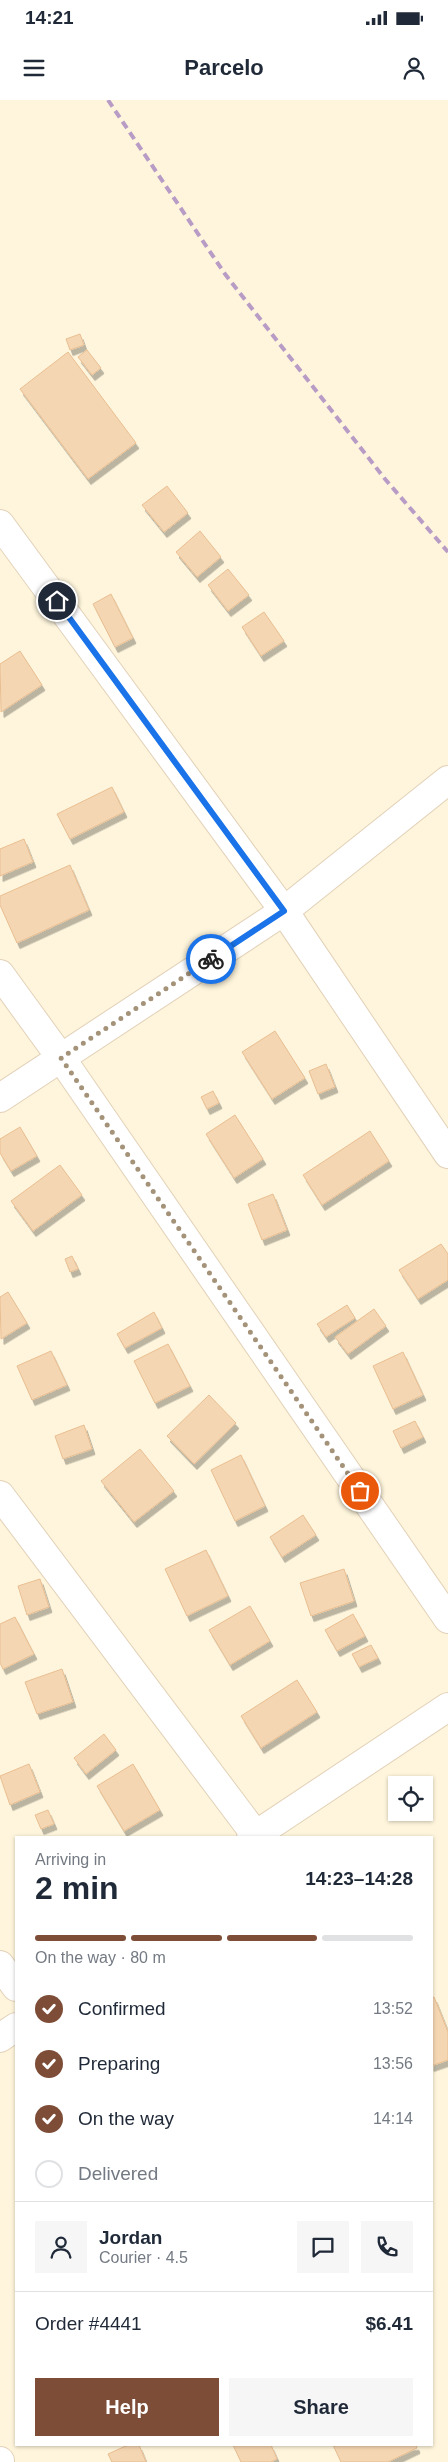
<!DOCTYPE html>
<meta charset="utf-8">
<style>
:root{--surface:#fff;--page:#f6f6f7;--text:#1f2937;--muted:#747a83;--line:#e0e1e3;--accent:#7e4d37}
body{margin:0;font-family:Arial,sans-serif;background:var(--page);color:var(--text);height:100vh;display:flex;flex-direction:column;font-size:19px;white-space:nowrap}
*{box-sizing:border-box;margin:0}
p{font-size:16px;color:var(--muted)}
.icon{flex:none;width:28px;height:28px;fill:none;stroke:currentColor;stroke-width:2;stroke-linecap:round;stroke-linejoin:round}
.map{position:relative;flex:1;overflow:hidden}
.drawer{position:absolute;left:15px;top:1736px;width:418px;height:610px;display:flex;flex-direction:column;background:var(--surface);border-radius:0px;box-shadow:0 1px 4px #0004}
.drawer>*{flex:none}
.tools{position:absolute;left:388px;top:1676px;display:grid;gap:10px}
.tools a{display:grid;place-items:center;width:45px;height:45px;border-radius:0px;background:var(--surface);box-shadow:0 1px 4px #0004;font-size:25px}
.pin{position:absolute;display:grid;place-items:center;width:42px;height:42px;color:#fff;margin:-21px;border:2px solid #fff;border-radius:50%;box-shadow:0 1px 5px #0007}
.courier{position:absolute;display:grid;place-items:center;width:50px;height:50px;margin:-25px;border:4px solid #1a73e8;border-radius:50%;background:#fff;color:#222;box-shadow:0 1px 6px #0007}
.overview em{font-style:normal;font-weight:800}
.overview div{display:flex;flex-direction:column-reverse}
.overview{display:flex;align-items:center;justify-content:space-between;height:85px;padding:0 20px}
h1{font-size:32px;font-weight:800;line-height:38px}
.bar{display:grid;grid-template-columns:repeat(4,1fr);gap:8px 5px;align-content:center;height:60px;padding:0 20px}
.bar i{height:6px;border-radius:4px;background:var(--line)}
.bar .current{background:var(--accent)}
.bar p{grid-column:span 4}
.line{display:flex;align-items:center;gap:12px;padding:0 20px;border-top:1px solid var(--line)}
.line div{flex:1}
.round{display:grid;place-items:center;flex:none;width:52px;height:52px;border-radius:0px;background:var(--page)}
ol{padding:0 20px;list-style:none}
li{display:flex;align-items:center;gap:15px;height:55px}
li p{margin-inline-start:auto}
li .icon{padding:5px;border-radius:50%;background:var(--accent);color:#fff;stroke-width:4}
li:last-child{color:var(--muted)}
li i{width:28px;height:28px;border:2px solid var(--line);border-radius:50%}
.cta{display:flex;gap:10px;margin-top:auto;padding:10px 20px}
.cta a{flex:1;height:58px;border-radius:0px;background:var(--accent);color:#fff;font-size:20px;font-weight:800;line-height:58px;text-align:center}
.cta a+a{background:var(--page);color:var(--text)}
.status{display:flex;justify-content:space-between;align-items:center;height:35px;padding:0 25px;background:var(--surface);direction:ltr}
.status svg{height:14px;fill:currentColor}
header{display:flex;justify-content:space-between;align-items:center;height:65px;padding:0 20px;background:var(--surface);font-size:22px;font-weight:800}
.map>svg:first-child{display:block}
.building{fill:#f5d6b2;stroke:#e9be91;filter:url(#shadow)}
.lines{fill:none;stroke-linecap:round;stroke-linejoin:round}
.minor-casing{stroke:#e2d1b8;stroke-width:30}
.minor{stroke:#fff;stroke-width:28}
.rail{stroke:#b89cc6;stroke-width:4;stroke-dasharray:8 5;stroke-linecap:butt}
.done{stroke:#a49279;stroke-width:5;stroke-dasharray:0 9}
.route{stroke:#1a73e8;stroke-width:6}
</style>
<div class="status"><b>14:21</b><svg viewBox="0 0 49 12"><path d="M0 12V9h3v3zM5 12V6h3v6zM10 12V3h3v9zM15 12V0h3v12zM26 1h20v11H26zM47 4h2v5h-2z"/></svg></div>
<header><svg class="icon" aria-label="menu" viewBox="0 0 24 24"><path d="M4 6h16M4 12h16M4 18h16"/></svg>Parcelo<svg class="icon" aria-label="person" viewBox="0 0 24 24"><circle cx="12" cy="8" r="4"/><path d="M4 21q1-7 8-7t8 7"/></svg></header>
<div class="map">
<svg width="448" height="2362" viewBox="0 0 448 2362">
<defs>
<filter id="shadow"><feDropShadow dx="3" dy="5.5" stdDeviation="0" flood-color="#0004"/></filter>
</defs>
<rect width="100%" height="100%" fill="#fef5dc"/>
<g class="building">
<polygon points="80,234 84,245 70,250 66,239"/>
<polygon points="87,250 101,268 92,275 78,257"/>
<polygon points="68,252 136,343 88,379 20,289"/>
<polygon points="167,386 188,413 164,432 142,405"/>
<polygon points="200,431 221,457 197,477 176,452"/>
<polygon points="228,469 249,495 228,511 208,485"/>
<polygon points="111,494 133,538 115,547 93,504"/>
<polygon points="264,512 284,541 261,556 242,527"/>
<polygon points="20,551 42,585 1,612 0,564"/>
<polygon points="112,687 124,712 70,739 57,714"/>
<polygon points="24,739 33,762 0,776 0,749"/>
<polygon points="70,765 89,810 17,843 0,805 0,796"/>
<polygon points="275,931 305,978 272,999 242,952"/>
<polygon points="326,964 335,987 318,994 309,971"/>
<polygon points="213,991 219,1003 207,1009 201,997"/>
<polygon points="235,1015 263,1059 234,1078 206,1034"/>
<polygon points="20,1027 37,1056 11,1071 0,1053 0,1039"/>
<polygon points="370,1031 389,1061 322,1105 303,1075"/>
<polygon points="60,1065 82,1095 33,1131 11,1101"/>
<polygon points="273,1094 287,1130 262,1140 248,1104"/>
<polygon points="441,1144 448,1154 448,1180 418,1199 399,1170"/>
<polygon points="72,1156 78,1169 70,1172 65,1159"/>
<polygon points="8,1192 27,1223 1,1239 0,1197"/>
<polygon points="347,1205 355,1218 326,1237 317,1224"/>
<polygon points="374,1209 386,1226 348,1254 335,1237"/>
<polygon points="154,1212 162,1228 125,1248 117,1234"/>
<polygon points="168,1244 190,1286 155,1303 134,1261"/>
<polygon points="51,1251 67,1285 32,1300 17,1266"/>
<polygon points="403,1252 423,1295 393,1309 373,1266"/>
<polygon points="209,1295 236,1323 194,1364 167,1336"/>
<polygon points="415,1321 423,1337 401,1348 393,1331"/>
<polygon points="84,1325 92,1349 63,1359 55,1336"/>
<polygon points="140,1349 174,1391 134,1422 101,1381"/>
<polygon points="241,1355 265,1406 235,1421 211,1370"/>
<polygon points="303,1415 316,1435 282,1457 270,1437"/>
<polygon points="206,1450 228,1496 187,1516 165,1469"/>
<polygon points="344,1469 354,1501 311,1516 300,1483"/>
<polygon points="40,1479 49,1507 27,1515 18,1486"/>
<polygon points="250,1506 270,1541 230,1565 209,1530"/>
<polygon points="353,1514 365,1536 337,1551 325,1530"/>
<polygon points="15,1517 34,1554 3,1569 0,1563 0,1524"/>
<polygon points="371,1545 378,1558 359,1567 352,1554"/>
<polygon points="62,1569 73,1602 37,1614 25,1582"/>
<polygon points="297,1580 317,1612 261,1648 241,1616"/>
<polygon points="104,1634 116,1650 86,1674 74,1658"/>
<polygon points="29,1664 40,1692 10,1705 0,1676"/>
<polygon points="133,1664 160,1710 124,1731 97,1686"/>
<polygon points="48,1710 54,1724 41,1729 35,1715"/>
<polygon points="434,1897 448,1932 448,1960 431,1966 431,1898"/>
<polygon points="128,2345 139,2345 146,2362 112,2362 108,2354"/>
<polygon points="233,2345 271,2345 277,2359 271,2362 241,2362"/>
<polygon points="333,2345 416,2345 417,2348 388,2362 341,2362"/>
</g>
<g class="lines">
<g class="minor-casing">
<g id="minor">
<polyline points="0,424 284,811 448,1054"/>
<polyline points="0,874 61,958 448,1519"/>
<polyline points="0,998 284,811 448,680"/>
<polyline points="0,1395 255,1734"/>
<polyline points="251,1738 448,1607"/>
<polyline points="0,1865 16,1887"/>
<polyline points="0,1938 16,1927"/>
<polyline points="0,2361 0,2362"/>
</g>
</g>
<use href="#minor" class="minor"/>
<polyline class="rail" points="108,0 225,174 385,379 448,452"/>
</g>
<g class="lines">
<polyline class="done" points="211,859 61,958 360,1391"/>
<polyline class="route" points="57,501 284,811 211,859"/>
</g>
</svg>
<div class="tools">
<a><svg class="icon" aria-label="locate" viewBox="0 0 24 24"><circle cx="12" cy="12" r="6"/><path d="M12 2v4M12 18v4M2 12h4M18 12h4"/></svg></a>
</div>
<div class="pin" style="left:360px;top:1391px;background:#ea580c"><svg class="icon" aria-label="bag" viewBox="0 0 24 24"><path d="M5 8h14l-1 12H6zM9 8a3 3 0 0 1 6 0"/></svg></div>
<div class="pin" style="left:57px;top:501px;background:#1f2937"><svg class="icon" aria-label="home" viewBox="0 0 24 24"><path d="M3 11l9-7 9 7M6 9v11h12V9"/></svg></div>
<div class="courier" style="left:211px;top:859px"><svg class="icon" aria-label="bike" viewBox="0 0 24 24"><circle cx="6" cy="16" r="4"/><circle cx="18" cy="16" r="4"/><path d="M6 16l4-8h5l3 8M10 8l3 8H6M13 5h3"/></svg></div>
<section class="drawer">
<div class="overview"><div><h1>2 min</h1><p>Arriving in</p></div><em>14:23–14:28</em></div>
<div class="bar"><i class="current"></i><i class="current"></i><i class="current"></i><i></i><p>On the way · 80 m</p></div>
<ol>
<li><svg class="icon" aria-label="check" viewBox="0 0 24 24"><path d="M5 12l5 5 9-10"/></svg>Confirmed<p>13:52</p></li>
<li><svg class="icon" aria-label="check" viewBox="0 0 24 24"><path d="M5 12l5 5 9-10"/></svg>Preparing<p>13:56</p></li>
<li><svg class="icon" aria-label="check" viewBox="0 0 24 24"><path d="M5 12l5 5 9-10"/></svg>On the way<p>14:14</p></li>
<li><i></i>Delivered</li>
</ol>
<div class="line" style="height:90px"><a class="round"><svg class="icon" aria-label="person" viewBox="0 0 24 24"><circle cx="12" cy="8" r="4"/><path d="M4 21q1-7 8-7t8 7"/></svg></a><div><b>Jordan</b><p>Courier · 4.5</p></div><a class="round"><svg class="icon" aria-label="chat" viewBox="0 0 24 24"><path d="M4 5h16v11H9l-5 4z"/></svg></a><a class="round"><svg class="icon" aria-label="phone" viewBox="0 0 24 24"><path d="M5 4h4l2 5-3 2q2 4 5 5l2-3 5 2v4C11 20 4 13 5 4z"/></svg></a></div>
<div class="line" style="height:65px"><div>Order #4441</div><b>$6.41</b></div>
<div class="cta"><a>Help</a><a>Share</a></div>
</section>
</div>
